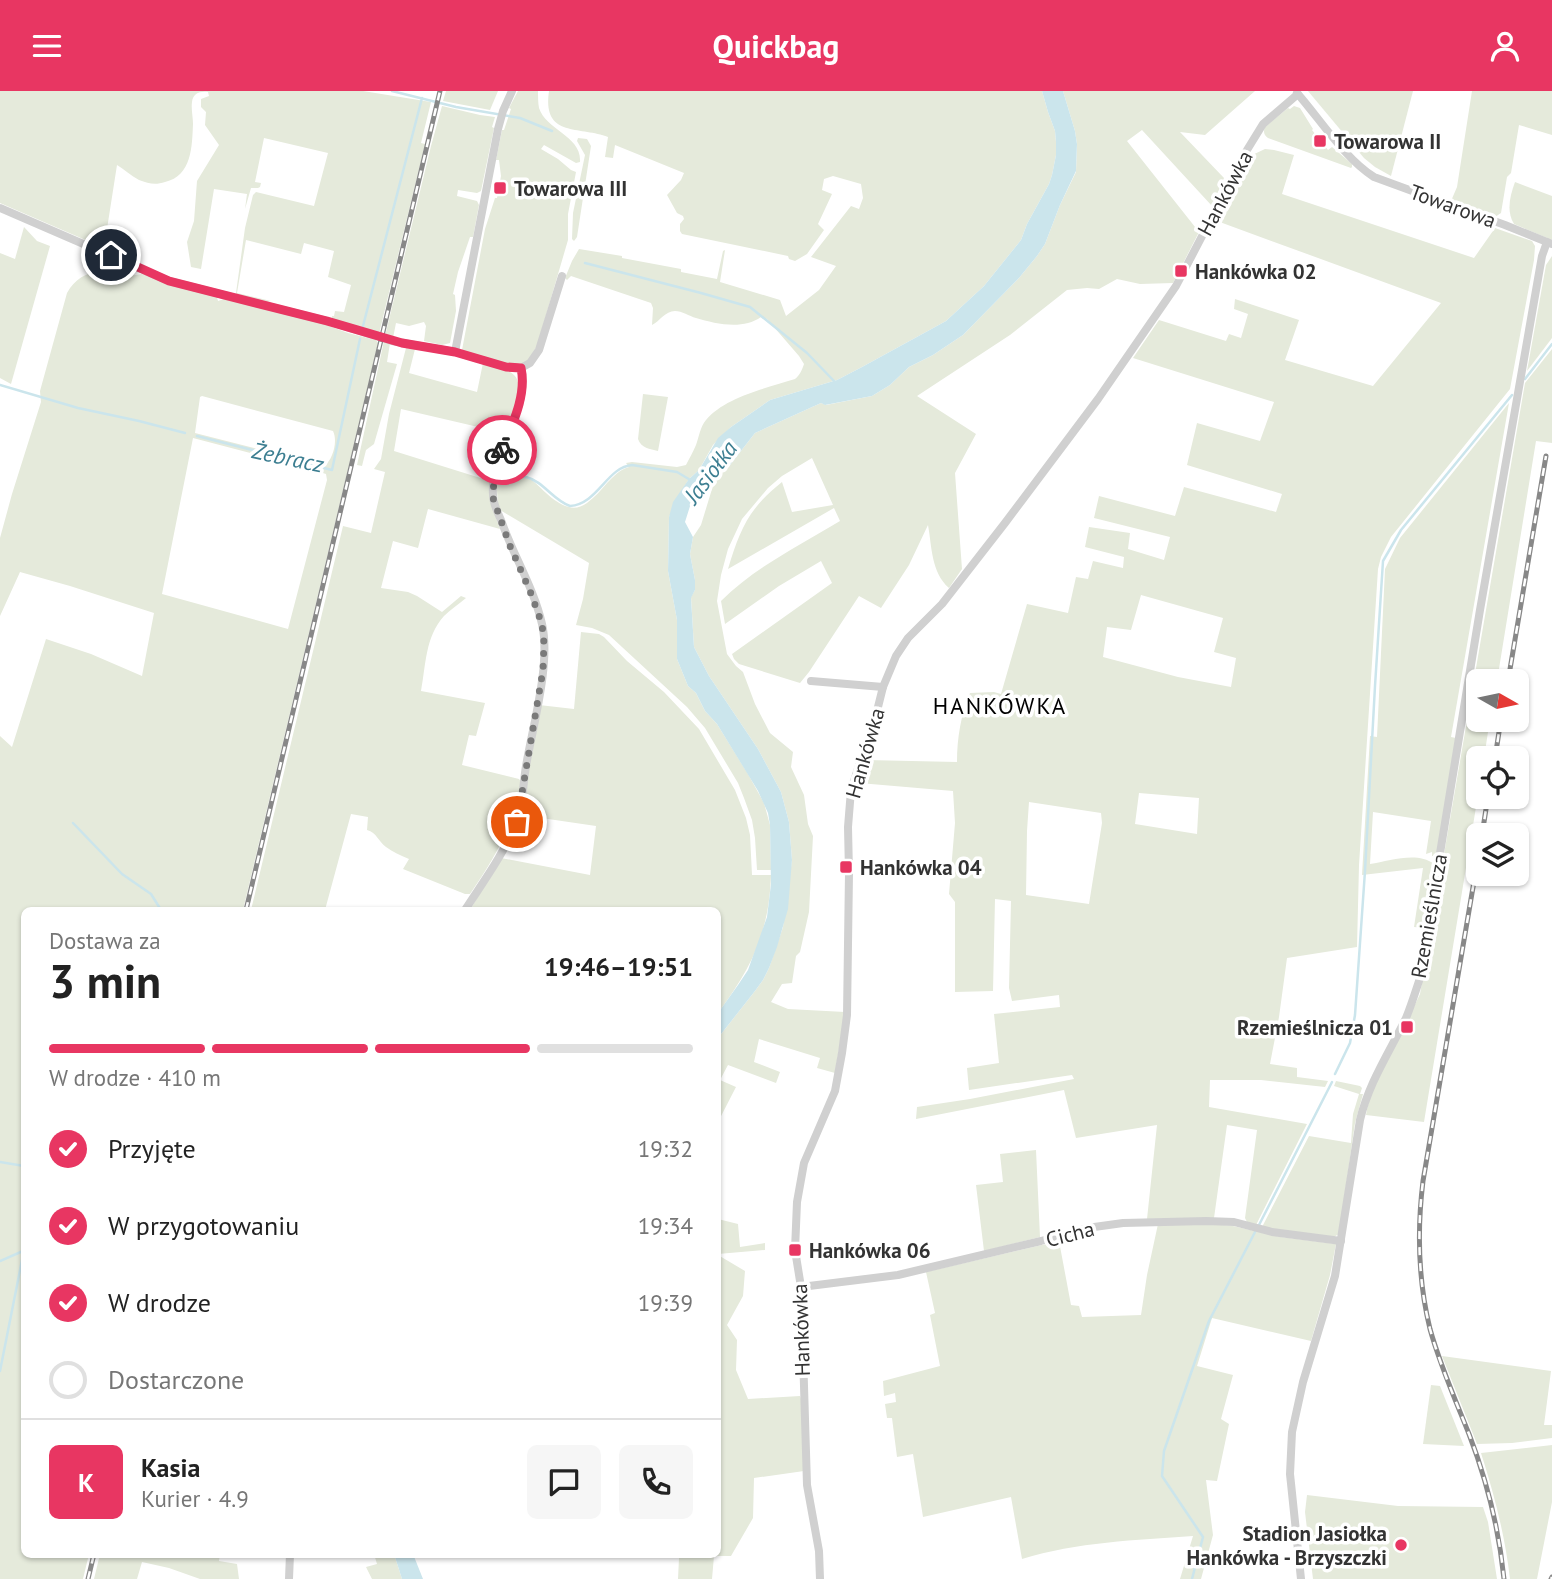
<!DOCTYPE html>
<html lang="pl">
<meta charset="utf-8">
<style>
:root{--surface:#fff;--page:#f6f6f6;--text:#222;--muted:#767676;--line:#e0e0e0;--accent:#e83662}
body{margin:0;font-family:"PT Sans",sans-serif;background:var(--page);color:var(--text);height:100vh;display:flex;flex-direction:column;font-size:26px;white-space:nowrap}
*{box-sizing:border-box;margin:0}
p{font-size:23px;color:var(--muted)}
.icon{flex:none;width:38px;height:38px;fill:none;stroke:currentColor;stroke-width:2;stroke-linecap:round;stroke-linejoin:round}
.map{position:relative;flex:1;overflow:hidden}
.panel{position:absolute;left:21px;top:816px;width:700px;height:651px;display:flex;flex-direction:column;background:var(--surface);border-radius:10px;box-shadow:0 2px 5px #0004}
.panel>*{flex:none}
.needle{width:46px;rotate:99deg}
.buttons{position:absolute;left:1466px;top:578px;display:grid;gap:14px}
.buttons a{display:grid;place-items:center;width:63px;height:63px;border-radius:10px;background:var(--surface);box-shadow:0 2px 5px #0004;font-size:35px}
.pin{position:absolute;display:grid;place-items:center;width:60px;height:60px;color:#fff;margin:-30px;border:4px solid #fff;border-radius:50%;box-shadow:0 2px 7px #0007}
.courier{position:absolute;display:grid;place-items:center;width:70px;height:70px;margin:-35px;border:5px solid #e83662;border-radius:50%;background:#fff;color:#222;box-shadow:0 2px 9px #0007}
.summary em{font-style:normal;font-weight:700}
.summary div{display:flex;flex-direction:column-reverse}
.summary{display:flex;align-items:center;justify-content:space-between;height:119px;padding:0 28px}
h1{font-size:46px;font-weight:700;line-height:52px}
.bar{display:grid;grid-template-columns:repeat(4,1fr);gap:10px 7px;align-content:center;height:84px;padding:0 28px}
.bar i{height:9px;border-radius:5px;background:var(--line)}
.bar .active{background:var(--accent)}
.bar p{grid-column:span 4}
.line{display:flex;align-items:center;gap:18px;padding:0 28px;border-top:2px solid var(--line)}
.line div{flex:1}
.round{display:grid;place-items:center;flex:none;width:74px;height:74px;border-radius:10px;background:var(--page)}
ol{padding:0 28px;list-style:none}
li{display:flex;align-items:center;gap:21px;height:77px}
li p{margin-inline-start:auto}
li .icon{padding:7px;border-radius:50%;background:var(--accent);color:#fff;stroke-width:4}
li:last-child{color:var(--muted)}
li i{width:38px;height:38px;border:4px solid var(--line);border-radius:50%}
header{display:flex;justify-content:space-between;align-items:center;height:91px;padding:0 28px;background:var(--accent);color:#fff;font-size:32px;font-weight:700}
.map>svg:first-child{display:block}
.green{fill:#e5eadb;fill-rule:evenodd}
.water{fill:#cbe5ec}
.lines{fill:none;stroke-linecap:round;stroke-linejoin:round}
.stream{stroke:#cbe5ec;stroke-width:2.5}
.street{stroke:#d0d0d0;stroke-width:8}
.rail-casing{stroke:#888;stroke-width:5}
.rail{stroke:#fff;stroke-width:2.5;stroke-dasharray:8;stroke-linecap:butt}
.done{stroke:#7a7a7a;stroke-width:7;stroke-dasharray:0 12.6}
.route{stroke:#e83662;stroke-width:9}
.poi-dot{fill:#e83662;stroke:#fff;stroke-width:2.5}
.labels{text-anchor:middle;dominant-baseline:central;stroke-width:7;stroke-linejoin:round;paint-order:stroke}
.poi-label{font-size:21px;font-weight:bold;fill:#333;stroke:#fff;text-anchor:start}
.street-label{font-size:21px;fill:#333;stroke:#fff}
.water-label{font-size:23px;font-style:italic;fill:#3c7e91;stroke:#fff}
.neighbourhood-label{font-size:23px;letter-spacing:2px;fill:#000;stroke:#fff}
</style>
<header><svg class="icon" aria-label="menu" viewBox="0 0 24 24"><path d="M4 6h16M4 12h16M4 18h16"/></svg>Quickbag<svg class="icon" aria-label="person" viewBox="0 0 24 24"><circle cx="12" cy="8" r="4"/><path d="M4 21q1-7 8-7t8 7"/></svg></header>
<div class="map">
<svg width="1552" height="1488" viewBox="0 0 1552 1488">
<rect width="100%" height="100%" fill="#fff"/>
<g class="green">
<path d="M0 0H363L431 11 421 52 425 53 379 243 332 228V225H334L335 220 344 221 351 194 328 186 334 160 304 152 301 163 246 149 237 202 271 210 267 211 236 203V202L245 137 253 104 256 101 314 115 328 62 264 47 255 91 261 92 260 96 258 97H251L245 118 247 103 214 98 201 178 191 176 187 151 194 130 197 90 219 54 205 34 206 21 201 16V8L209 5 208 1C200 0 193 2 192 11 191 18 193 26 193 33 192 55 192 85 165 91 156 94 149 93 139 89 131 85 124 78 117 74L104 157 0 112Z"/>
<polygon points="446,0 498,0 490,19 443,10"/>
<path d="M518 0H538C538 5 538 12 539 17 546 39 582 45 580 71L576 72 544 54 541 58 558 68 571 79 576 81 568 123V149L537 255C534 259 532 266 528 269 514 281 477 264 462 259L485 138 495 107H497L501 85 499 69H496L502 39H504L511 18 509 17Z"/>
<path d="M549 0H1042L1048 21 1055 40 1056 51V64L1052 84 1049 93 1027 133 1021 149 984 195 946 230 862 276 837 289 770 309 731 336 713 354 699 379 689 388 682 399 669 426 668 480 677 529V568L688 595 696 602 705 620 717 633 748 683 764 712 770 734 771 779H757L755 747 752 729 744 707 738 692 705 637 687 616 609 544 592 537 576 534 583 508 589 472 500 419 498 414 496 386 527 387 532 389C547 402 567 427 587 412 595 406 601 399 607 392 614 385 619 379 629 376L626 372 632 371 677 376 686 374C689 368 693 361 696 354 699 346 700 336 706 329 725 306 767 297 795 288 800 284 802 279 804 273L799 265 767 228 761 226C743 239 716 233 696 227 689 225 682 220 675 220 665 220 660 230 652 234L653 217 651 212 571 185 567 189 565 187 572 170 579 158 622 165V167L681 178V181L717 188 723 160 725 159 720 191 780 209 786 225 819 199 836 175 811 166 851 115 859 118 863 107 861 93 833 85 824 88 822 99 832 103 818 133 824 139 807 163 795 170 789 168 788 165 682 143 680 140V133L684 128 683 125 677 122 667 104 681 89 684 82 615 54 613 67 605 66 608 46C579 35 542 47 549 0Z"/>
<path d="M1063 0H1255L1205 44 1180 41 1224 87 1212 115 1142 39 1127 50 1199 141 1173 192 1140 193 1117 188 1099 198 1087 197 1067 199 1010 244 917 305 976 343 955 382 962 478 949 497C931 481 932 456 928 434L909 474 881 517 859 505 809 581 800 592 739 573 734 568 732 563 832 492 821 470 779 495 725 533 721 510C755 476 799 455 840 430L834 417 728 478C740 438 749 417 782 391L792 421 833 414 812 367 782 385 768 397 742 428 728 458 721 484 717 510 727 563 736 575 743 581 755 613 770 642 793 661 791 676 804 704 808 733 813 745 809 821 800 861 796 865 792 892 782 893 771 911 788 918 845 921 835 982 817 977 820 967 759 948 754 971 780 981 776 992 728 974 720 989 736 996 718 1031V947L755 900 763 889 769 877 783 836 792 769 789 731 781 701 758 658 709 585 694 556 691 506 695 499V489L690 463 693 446 701 434 712 398V389L730 374 755 342 821 312 826 314 872 305 890 294 909 276 933 264 963 244 1019 187 1037 165 1045 153 1060 114 1076 81 1077 53 1075 40Z"/>
<polygon points="1308,0 1413,0 1391,85 1375,76 1364,67"/>
<polygon points="1472,0 1552,0 1552,44 1519,34 1511,82 1507,86 1501,122 1495,126 1451,110 1457,96"/>
<polygon points="442,15 480,24 495,26 492,36 494,37 481,100 477,102 458,99 457,105 477,110 479,114 473,146 470,146 458,181 453,203 455,204 456,220 450,252 442,254 424,250 426,235 424,231 409,235 396,232 393,247 385,245 431,55"/>
<path d="M1294 15 1300 17 1313 38 1312 39 1328 59 1332 56 1352 73V76L1351 77 1268 47C1264 44 1263 41 1265 36L1288 17 1290 18Z"/>
<polygon points="578,47 587,48 591,55 577,146 574,150 572,148 573,122 585,64 577,50"/>
<path d="M1265 58 1274 59 1294 64 1282 103 1474 167 1495 137 1532 150 1535 155 1534 169 1510 298 1391 446 1381 466 1378 478 1359 774 1357 856 1287 867 1279 926 1270 973 1297 977V986L1328 990 1325 996 1261 989H1210L1209 1016 1307 1033 1256 1134 1247 1131 1245 1127 1257 1039 1227 1034 1214 1127 1147 1128 1157 1034 1076 1047 1064 999 916 1028 917 1016 970 1008 1074 988 1072 984 969 999 967 977 999 972 994 923 1060 916 1059 904 1012 910 1009 897 1011 810 995 808 993 900 955 901V811L949 803 955 732 953 700 859 692 866 669 957 671C957 647 961 623 970 602L994 601 1001 603 1027 513 1068 522 1076 486 1088 488 1093 470 1123 477 1124 466 1085 456 1089 436 1130 442 1128 458 1164 469 1170 446 1094 427 1099 405 1175 425 1184 396 1276 421 1282 403 1187 374 1197 332 1260 350 1274 311 1133 267 1159 229 1226 250 1229 243 1241 247 1248 223 1234 218 1235 208 1299 229 1285 269 1373 295 1441 212 1217 130 1229 101 1244 73 1250 65ZM1141 504 1223 527 1214 561 1236 567 1231 596 1178 586 1103 566 1107 536 1131 539ZM1139 702 1199 707 1197 743 1135 733ZM1029 711 1101 722 1102 732 1089 813 1026 804 1027 740Z"/>
<path d="M1515 91 1552 105V149L1514 133C1506 120 1510 105 1515 91Z"/>
<polygon points="24,136 37,150 50,155 11,293 0,287 0,162 15,168"/>
<polygon points="1552,165 1552,247 1527,280 1546,174"/>
<path d="M101 180 122 186 142 183 217 206 218 210 224 208 321 232 348 242 376 249 378 252 243 819H24V1463H89L83 1488H0V645L12 656 46 548 91 563 142 585 154 522 70 495 20 481 0 525V447L12 403 41 311 40 300 67 202C75 188 85 182 101 180ZM202 305 333 340C338 350 333 369 324 375L195 342 200 306ZM193 347 307 377 326 383 327 389 288 538 162 503Z"/>
<polygon points="384,250 390,252 387,271 397,273 374,353 366,359 362,375 357,374"/>
<path d="M406 257 415 258 409 282 477 301 483 272C493 275 507 277 514 284 527 296 509 329 504 342L401 318 394 360 490 390C489 408 494 421 500 438L428 418 418 457 393 450 381 497 408 501 417 505 442 521 461 505 466 507C459 513 450 519 444 525 425 546 426 574 421 600L485 612 476 645 469 644 462 674 519 688 521 691C515 733 494 768 470 803H465L403 778 409 768C400 764 393 761 386 756 378 750 377 742 367 739L368 726 351 723 325 819H251L343 435 371 442 385 381 374 378 381 368 389 323Z"/>
<path d="M1552 258V352L1536 350 1497 590H1479V628H1490L1484 667H1479V698L1424 1031 1366 1024C1374 980 1402 943 1420 903L1525 292Z"/>
<path d="M643 303 668 306 658 360C650 358 641 357 638 348Z"/>
<path d="M1509 312 1451 646 1456 647 1437 762 1433 765H1432V761L1426 763 1431 730 1373 721 1370 773C1390 770 1417 760 1434 773L1424 837 1414 836 1423 777 1362 784 1370 645 1377 646 1385 478 1400 447Z"/>
<path d="M581 541 599 543 604 546 627 570 664 601 699 638 735 699 746 727 750 744 752 784H771C769 842 752 876 718 922V819H470L501 767 590 784 596 735 521 724 539 614 574 618Z"/>
<polygon points="1336,990 1360,995 1362,997 1360,1003 1363,1003 1355,1032 1339,1143 1332,1147 1262,1136 1309,1045 1351,1052 1353,1023 1359,1003 1334,995"/>
<polygon points="1036,1059 1040,1146 984,1160 976,1094 1003,1091 1000,1063"/>
<polygon points="718,1128 738,1133 740,1156 765,1152 765,1159 718,1163"/>
<path d="M1158 1133H1213L1233 1135 1281 1146 1336 1153 1330 1184 1311 1250 1212 1227 1197 1275 1233 1284 1221 1328 1229 1333 1217 1390 1206 1389 1213 1444 1201 1488H1180L1193 1445C1136 1449 1077 1451 1022 1468L1011 1406 923 1426 913 1363 897 1366 892 1327H887L885 1313 896 1311 895 1302 884 1305 883 1290 940 1275 930 1224 935 1222 926 1181 1059 1150 1071 1214 1079 1215 1082 1226 1141 1224 1147 1184Z"/>
<polygon points="718,1164 745,1180 743,1205 727,1234 737,1249 736,1279 748,1308 800,1305 802,1310 804,1380 754,1387 753,1427 731,1465 714,1465 712,1488 678,1488 679,1467 662,1463 718,1463"/>
<polygon points="1442,1265 1551,1280 1544,1334 1552,1334 1552,1347 1512,1352 1477,1353"/>
<polygon points="1431,1294 1440,1295 1464,1355 1423,1353"/>
<path d="M1552 1354V1411L1537 1488H1510C1505 1444 1494 1403 1481 1362Z"/>
<polygon points="1307,1404 1398,1415 1483,1416 1488,1431 1497,1488 1313,1488 1305,1421"/>
<polygon points="100,1463 220,1463 219,1470 237,1473 239,1488 200,1488 169,1477 142,1471 137,1488 94,1488"/>
<polygon points="374,1463 394,1463 402,1488 372,1488 366,1476 377,1473"/>
</g>
<g class="water">
<polygon points="1042,0 1063,0 1075,40 1077,53 1076,80 1060,114 1045,153 1037,165 1019,187 963,244 933,264 909,276 890,294 872,305 825,314 821,312 755,342 730,374 697,403 691,412 685,431 693,446 690,463 695,489 695,499 691,507 694,556 709,585 758,658 781,701 789,731 792,769 788,818 777,856 769,877 763,889 755,900 718,947 718,922 738,894 748,879 767,826 771,793 770,734 768,722 758,700 717,633 705,620 696,602 688,595 677,568 677,529 668,480 669,426 673,411 689,388 699,379 718,347 731,336 770,309 837,289 862,276 946,230 984,195 1021,149 1027,133 1049,93 1052,84 1056,64 1056,51 1055,40 1048,21"/>
<polygon points="394,1463 413,1463 423,1488 402,1488"/>
</g>
<g class="lines">
<g class="stream">
<polyline points="392,0 456,16 520,27 552,40"/>
<polyline points="585,172 701,202 750,216 807,262 834,290"/>
<polyline points="363,235 422,7"/>
<polyline points="1525,288 1552,253"/>
<polyline points="0,294 78,317 139,330 185,342"/>
<polyline points="197,345 332,379 360,248"/>
<path d="M502 386C510 386 519 384 526 386 543 390 554 410 570 415 598 413 607 376 632 374L677 381 692 390"/>
<polyline points="73,732 122,783 151,803 161,819"/>
<polyline points="1335,983 1350,952 1355,924 1365,780 1375,595 1383,470 1401,439 1512,304"/>
<polyline points="0,1071 24,1075"/>
<polyline points="1259,1134 1332,991"/>
<polyline points="0,1170 23,1160"/>
<polyline points="0,1280 24,1159"/>
<polyline points="1192,1488 1203,1446 1162,1385 1164,1360 1209,1230 1255,1141"/>
</g>
<g class="street">
<path d="M1297 2C1320 28 1345 68 1374 86L1505 134 1552 153"/>
<polyline points="0,117 169,190 327,230 392,250 455,261 506,276 521,277"/>
<polyline points="455,261 498,38 503,20 512,0"/>
<polyline points="811,590 883,596"/>
<path d="M465 819C483 791 504 763 516 732 523 714 523 693 526 675 533 634 551 572 542 533 534 497 513 464 501 429 498 422 493 413 493 404 490 360 531 319 521 277L530 272 539 259 562 185"/>
<polyline points="801,1196 898,1184 1041,1150 1087,1137 1123,1132 1206,1130 1234,1131 1272,1141 1341,1150"/>
<polyline points="289,1488 290,1463"/>
<polyline points="820,1488 819,1460 807,1394 801,1196 795,1159 797,1111 804,1072 835,1000 842,962 847,924 849,782 848,736 851,699 877,620 883,596 896,565 908,547 942,513 1005,432 1098,308 1176,195 1247,59 1263,33 1298,3"/>
<path d="M1301 1488 1290 1383 1292 1341 1303 1291 1335 1185 1360 1029C1369 991 1389 962 1406 927 1411 915 1415 902 1419 890L1480 519 1542 165 1547 151"/>
</g>
<g class="rail-casing">
<g id="rail">
<polyline points="1508,590 1546,365"/>
<polyline points="1495,667 1501,628"/>
<polyline points="1482,744 1488,705"/>
<path d="M1479 761 1423 1090C1417 1139 1418 1189 1430 1238 1440 1274 1455 1308 1469 1343 1487 1390 1499 1438 1504 1488"/>
<polyline points="246,819 440,0"/>
<polyline points="88,1488 94,1463"/>
<polyline points="1551,1488 1552,1486"/>
</g>
</g>
<use href="#rail" class="rail"/>
</g>
<g class="lines">
<polyline class="done" points="502,359 494,385 493,407 510,455 530,500 542,533 544,552 543,579 517,731"/>
<path class="route" d="M111 164 169 190 327 230 402 252 455 261 506 276 521 277C527 304 512 334 502 359"/>
</g>
<g class="poi-dot">
<rect x="1313" y="43" width="14" height="14" rx="3.5"/>
<rect x="493" y="90" width="14" height="14" rx="3.5"/>
<rect x="1174" y="173" width="14" height="14" rx="3.5"/>
<rect x="839" y="769" width="14" height="14" rx="3.5"/>
<rect x="1400" y="929" width="14" height="14" rx="3.5"/>
<rect x="788" y="1152" width="14" height="14" rx="3.5"/>
<circle cx="1401" cy="1454" r="7"/>
</g>
<g class="labels">
<g class="poi-label">
<text x="1334" y="50">Towarowa II</text>
<text x="514" y="97">Towarowa III</text>
<text x="1195" y="180">Hankówka 02</text>
<text x="860" y="776">Hankówka 04</text>
<text x="1393" y="936" text-anchor="end">Rzemieślnicza 01</text>
<text x="809" y="1159">Hankówka 06</text>
<text x="1387" y="1442" text-anchor="end">Stadion Jasiołka<tspan x="1387" dy="24">Hankówka - Brzyszczki</tspan></text>
</g>
<g class="street-label">
<text transform="translate(1225 102) rotate(-62)">Hankówka</text>
<text transform="translate(1453 115) rotate(20)">Towarowa</text>
<text transform="translate(865 662) rotate(-74)">Hankówka</text>
<text transform="translate(1429 825) rotate(-80)">Rzemieślnicza</text>
<text transform="translate(1070 1143) rotate(-14)">Cicha</text>
<text transform="translate(801 1239) rotate(-92)">Hankówka</text>
</g>
<g class="water-label">
<text transform="translate(288 366) rotate(12)">Żebracz</text>
<text transform="translate(710 381) rotate(-53)">Jasiołka</text>
</g>
<g class="neighbourhood-label">
<text x="1000" y="614">HANKÓWKA</text>
</g>
</g>
</svg>
<div class="buttons">
<a><svg class="needle" viewBox="-14 -14 28 28"><path d="M0-13l5 13h-10z" fill="#e53935"/><path d="M0 13l5-13h-10z" fill="#767676"/></svg></a>
<a><svg class="icon" aria-label="locate" viewBox="0 0 24 24"><circle cx="12" cy="12" r="6"/><path d="M12 2v4M12 18v4M2 12h4M18 12h4"/></svg></a>
<a><svg class="icon" aria-label="layers" viewBox="0 0 24 24"><path d="M12 4l9 5-9 5-9-5zM3 14l9 5 9-5"/></svg></a>
</div>
<div class="pin" style="left:517px;top:731px;background:#ea580c"><svg class="icon" aria-label="bag" viewBox="0 0 24 24"><path d="M5 8h14l-1 12H6zM9 8a3 3 0 0 1 6 0"/></svg></div>
<div class="pin" style="left:111px;top:164px;background:#1f2937"><svg class="icon" aria-label="home" viewBox="0 0 24 24"><path d="M3 11l9-7 9 7M6 9v11h12V9"/></svg></div>
<div class="courier" style="left:502px;top:359px"><svg class="icon" aria-label="bike" viewBox="0 0 24 24"><circle cx="6" cy="16" r="4"/><circle cx="18" cy="16" r="4"/><path d="M6 16l4-8h5l3 8M10 8l3 8H6M13 5h3"/></svg></div>
<section class="panel">
<div class="summary"><div><h1>3 min</h1><p>Dostawa za</p></div><em>19:46–19:51</em></div>
<div class="bar"><i class="active"></i><i class="active"></i><i class="active"></i><i></i><p>W drodze · 410 m</p></div>
<ol>
<li><svg class="icon" aria-label="check" viewBox="0 0 24 24"><path d="M5 12l5 5 9-10"/></svg>Przyjęte<p>19:32</p></li>
<li><svg class="icon" aria-label="check" viewBox="0 0 24 24"><path d="M5 12l5 5 9-10"/></svg>W przygotowaniu<p>19:34</p></li>
<li><svg class="icon" aria-label="check" viewBox="0 0 24 24"><path d="M5 12l5 5 9-10"/></svg>W drodze<p>19:39</p></li>
<li><i></i>Dostarczone</li>
</ol>
<div class="line" style="height:126px"><b class="round" style="background:var(--accent);color:#fff">K</b><div><b>Kasia</b><p>Kurier · 4.9</p></div><a class="round"><svg class="icon" aria-label="chat" viewBox="0 0 24 24"><path d="M4 5h16v11H9l-5 4z"/></svg></a><a class="round"><svg class="icon" aria-label="phone" viewBox="0 0 24 24"><path d="M5 4h4l2 5-3 2q2 4 5 5l2-3 5 2v4C11 20 4 13 5 4z"/></svg></a></div>
</section>
</div>
